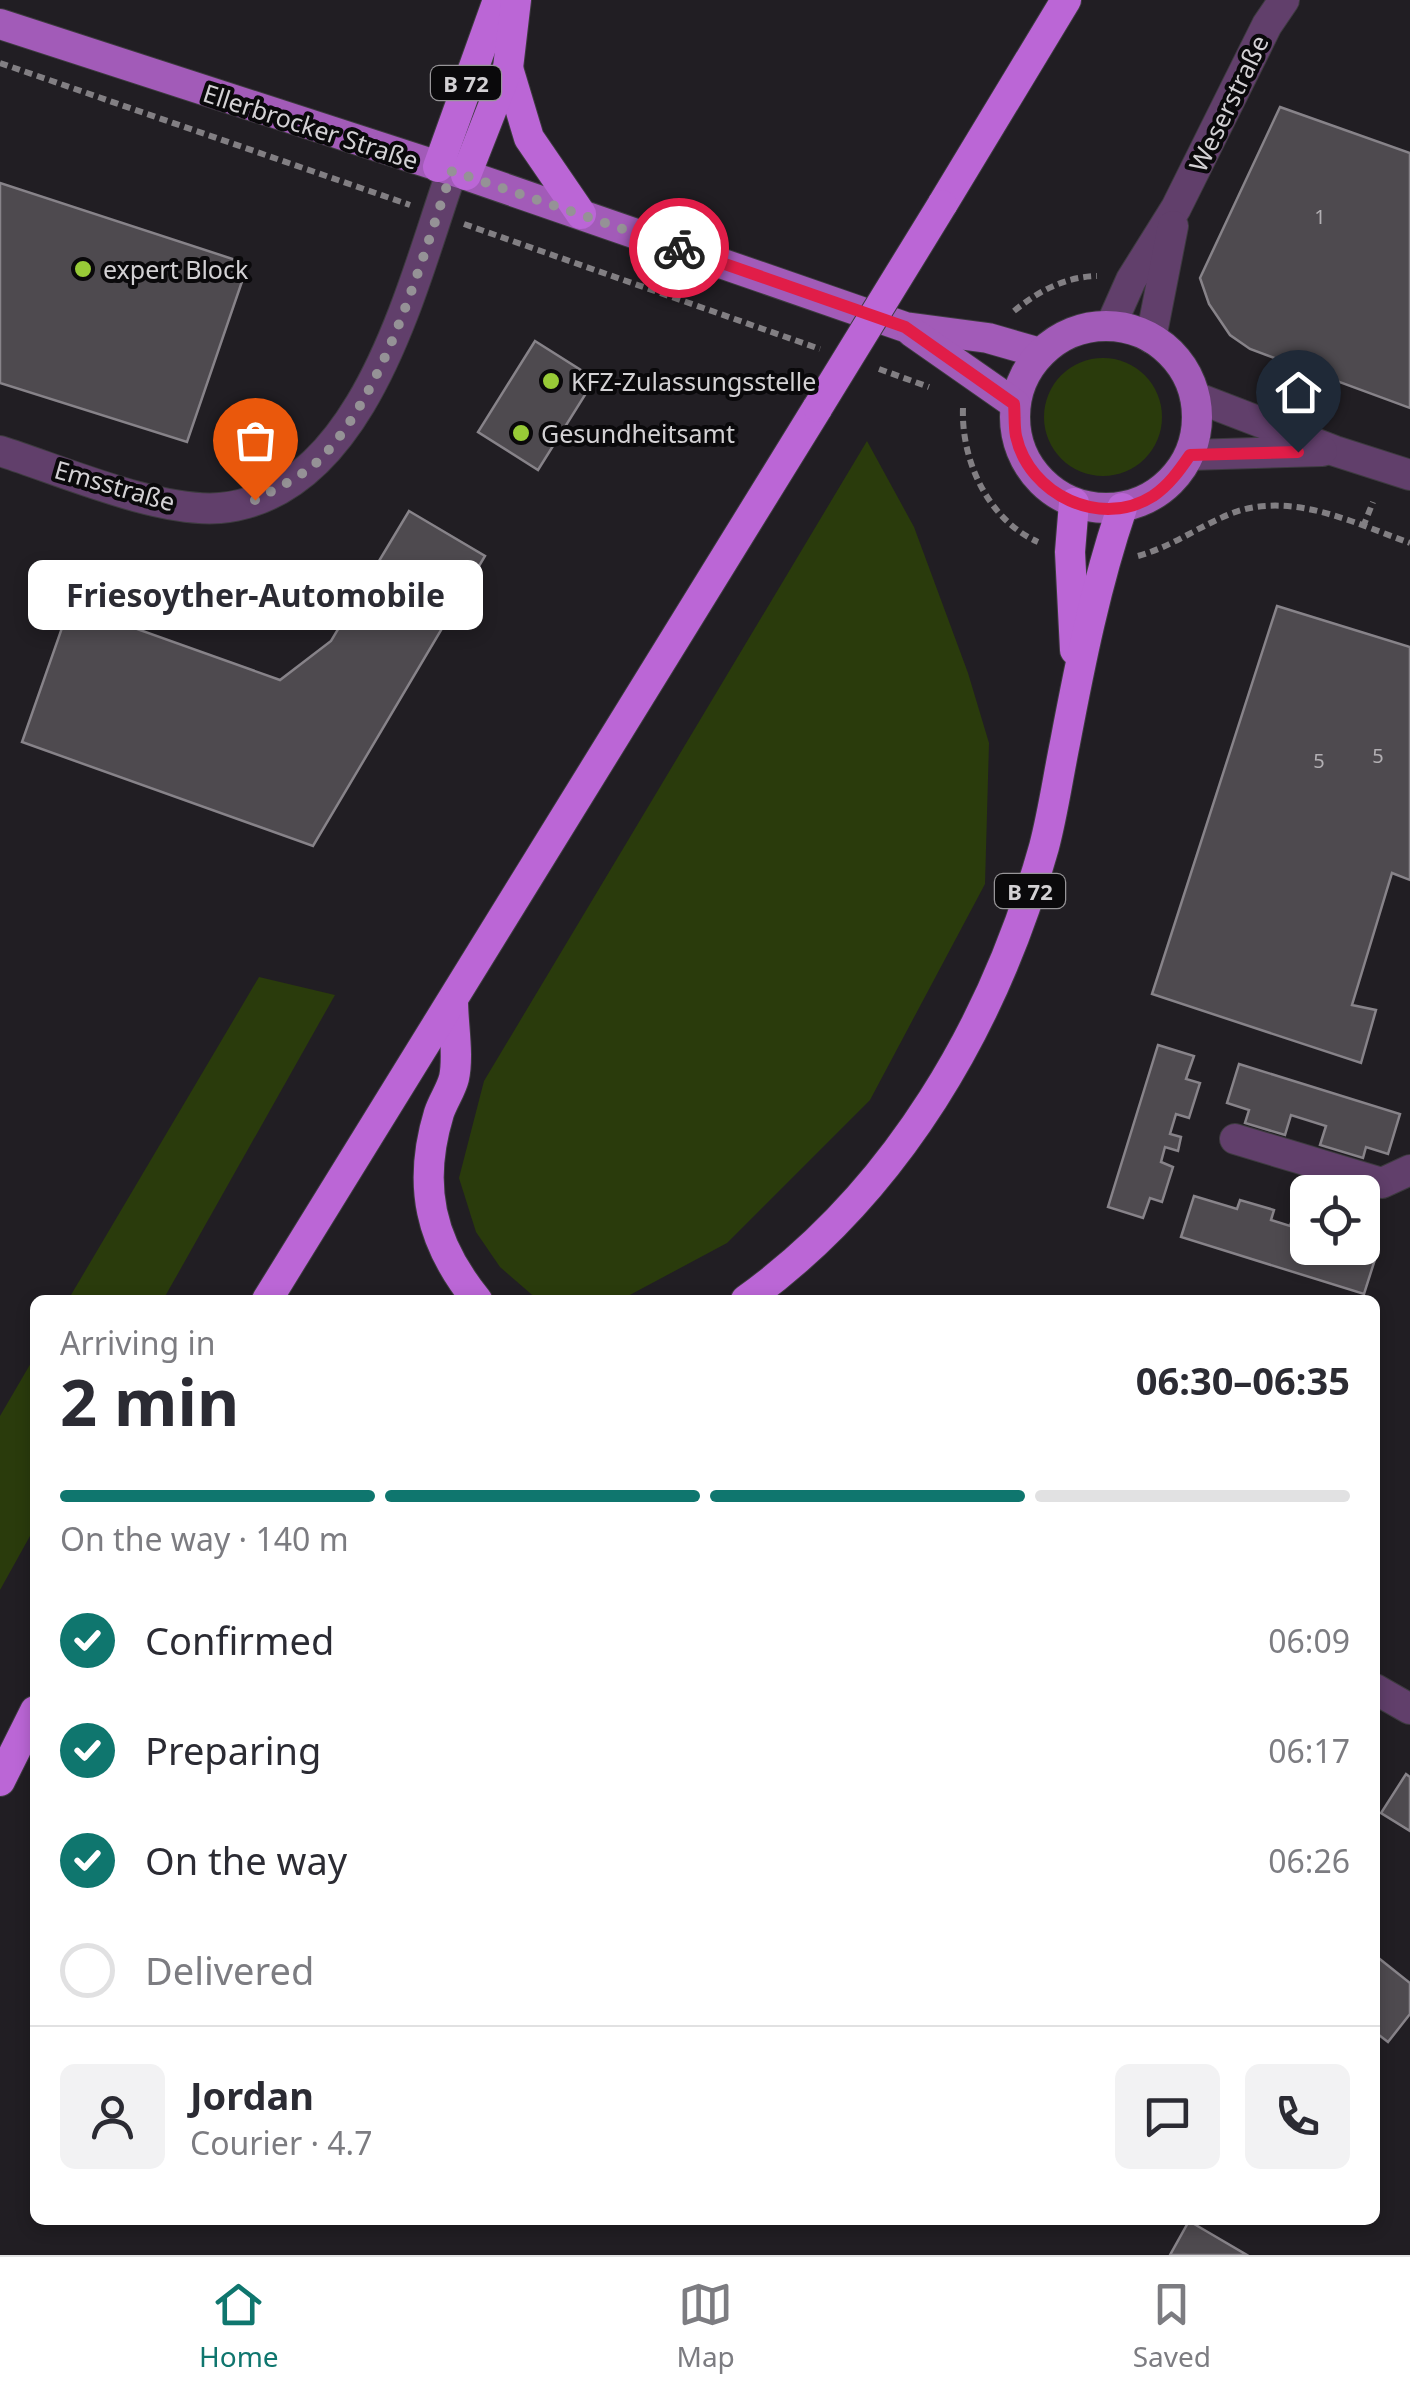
<!DOCTYPE html>
<meta charset="utf-8">
<style>
:root{--surface:#fff;--page:#f2f2f3;--text:#2b2b33;--muted:#7c7c81;--line:#e1e1e2;--accent:#0f766e}
body{margin:0;font-family:"Noto Sans",sans-serif;background:var(--page);color:var(--text);height:100vh;display:flex;flex-direction:column;font-size:38px;white-space:nowrap}
*{box-sizing:border-box;margin:0}
p{font-size:32px;color:var(--muted)}
.icon{flex:none;width:55px;height:55px;fill:none;stroke:currentColor;stroke-width:2;stroke-linecap:round;stroke-linejoin:round}
.map{position:relative;flex:1;overflow:hidden}
.details{position:absolute;left:30px;top:1295px;width:1350px;height:930px;display:flex;flex-direction:column;background:var(--surface);border-radius:15px;box-shadow:0 5px 15px #0003}
.details>*{flex:none}
.tools{position:absolute;left:1290px;top:1175px;display:grid;gap:20px}
.tools a{display:grid;place-items:center;width:90px;height:90px;border-radius:15px;background:var(--surface);box-shadow:0 5px 15px #0003;font-size:50px}
.pin{position:absolute;display:grid;place-items:center;width:85px;height:85px;color:#fff;margin:-102px -42px;border-radius:50% 50% 50% 0;rotate:-45deg;box-shadow:0 0 10px #0007}
.pin .icon{rotate:45deg}
.courier{position:absolute;display:grid;place-items:center;width:100px;height:100px;margin:-50px;border:8px solid #e11d48;border-radius:50%;background:#fff;color:#222;box-shadow:0 2px 12px #0007}
.bubble{position:absolute;height:70px;border-radius:15px;background:var(--surface);box-shadow:0 5px 15px #0003;font-size:32px;font-weight:700;line-height:70px;text-align:center}
.summary em{font-style:normal;font-weight:700}
.summary div{display:flex;flex-direction:column-reverse}
.summary{display:flex;align-items:center;justify-content:space-between;height:170px;padding:0 30px}
h1{font-size:65px;font-weight:700;line-height:75px}
.bar{display:grid;grid-template-columns:repeat(4,1fr);gap:15px 10px;align-content:center;height:120px;padding:0 30px}
.bar i{height:12px;border-radius:8px;background:var(--line)}
.bar .current{background:var(--accent)}
.bar p{grid-column:span 4}
.line{display:flex;align-items:center;gap:25px;padding:0 30px;border-top:2px solid var(--line)}
.line div{flex:1}
.round{display:grid;place-items:center;flex:none;width:105px;height:105px;border-radius:15px;background:var(--page)}
ol{padding:0 30px;list-style:none}
li{display:flex;align-items:center;gap:30px;height:110px}
li p{margin-inline-start:auto}
li .icon{padding:10px;border-radius:50%;background:var(--accent);color:#fff;stroke-width:4}
li:last-child{color:var(--muted)}
li i{width:55px;height:55px;border:5px solid var(--line);border-radius:50%}
.dock{display:flex;justify-content:space-around;align-items:center;height:140px;border-top:2px solid var(--line);background:var(--surface);font-size:28px;color:var(--muted)}
.dock a{display:grid;justify-items:center;gap:5px}
.dock .current{color:var(--accent)}
.map>svg:first-child{display:block}
.green{fill:#2a3b0c}
.building{fill:#4e4a4f;stroke:#878389;stroke-width:2.5}
.lines{fill:none;stroke-linecap:round;stroke-linejoin:round}
.minor-casing{stroke:#3d3b3f;stroke-width:32}
.major-casing{stroke:#3d3b3f;stroke-width:32}
.highway-casing{stroke:#3d3b3f;stroke-width:32}
.path{stroke:#827f83;stroke-width:6;stroke-dasharray:8 5;stroke-linecap:butt}
.minor{stroke:#613f6b;stroke-width:30}
.major{stroke:#a25bb8;stroke-width:30}
.highway{stroke:#bb66d6;stroke-width:30}
.highway-bridge-casing{stroke:#3d3b3f;stroke-width:32;stroke-linecap:butt}
.highway-bridge{stroke:#bb66d6;stroke-width:30}
.done{stroke:#959296;stroke-width:10;stroke-dasharray:0 18}
.route{stroke:#e11d48;stroke-width:12}
.poi-dot{fill:#98cb37;stroke:#0a090b;stroke-width:4}
.labels{text-anchor:middle;dominant-baseline:central;stroke-width:8;stroke-linejoin:round;paint-order:stroke}
.number-label{font-size:20px;fill:#b2afb3}
.shield{fill:#0a090b;stroke:#979598;stroke-width:2.5}
.shield-label{font-size:22px;font-weight:bold;fill:#d3d1d4}
.street-label{font-size:25px;fill:#d3d1d4;stroke:#0a090b}
.poi-label{font-size:25px;fill:#d3d1d4;stroke:#0a090b;text-anchor:start}
</style>
<div class="map">
<svg width="1410" height="2255" viewBox="0 0 1410 2255">
<rect width="100%" height="100%" fill="#211e23"/>
<g class="green">
<circle cx="1103" cy="417" r="59"/>
<polygon points="867,441 914,527 968,673 989,743 985,884 870,1100 727,1243 626,1297 610,1300 538,1300 500,1267 476,1232 459,1178 484,1081"/>
<polygon points="259,977 335,995 163,1300 68,1300"/>
<polygon points="35,1356 35,1527 0,1590 0,1416"/>
</g>
<g class="building">
<polygon points="1280,107 1410,153 1410,408 1250,349 1230,335 1209,304 1200,278"/>
<polygon points="0,183 248,264 187,442 0,383"/>
<polygon points="535,341 595,379 538,470 478,432"/>
<polygon points="409,511 485,556 313,846 22,742 70,605 280,680 331,641"/>
<polygon points="1277,606 1410,647 1410,880 1392,873 1352,1005 1376,1010 1361,1063 1152,994"/>
<polygon points="1158,1045 1194,1056 1186,1079 1200,1083 1189,1118 1176,1114 1170,1134 1181,1137 1178,1151 1165,1147 1161,1162 1173,1167 1162,1202 1150,1198 1143,1218 1108,1207"/>
<polygon points="1239,1064 1400,1114 1388,1154 1366,1147 1363,1158 1320,1145 1326,1126 1291,1115 1285,1135 1245,1123 1249,1110 1227,1103"/>
<polygon points="1194,1196 1237,1209 1240,1200 1274,1210 1271,1220 1290,1226 1293,1217 1305,1222 1303,1230 1308,1231 1308,1248 1359,1248 1377,1253 1364,1294 1181,1237"/>
<polygon points="1406,1774 1410,1777 1410,1831 1381,1813"/>
<polygon points="1376,1956 1410,1983 1410,2014 1388,2042 1375,2032"/>
<polygon points="1189,2221 1247,2255 1170,2255"/>
</g>
<g class="lines">
<g class="minor-casing">
<g id="minor">
<polyline points="1111,325 1131,280 1176,208 1267,25 1284,0"/>
<polyline points="1151,338 1173,226"/>
<polyline points="1195,397 1335,451 1410,475"/>
<path d="M0 451C60 470 158 513 220 508 365 495 412 283 452 171"/>
<polyline points="1190,455 1322,451"/>
<polyline points="1235,1139 1382,1183 1410,1170"/>
<polyline points="1375,1689 1410,1709"/>
</g>
</g>
<g class="major-casing">
<g id="major">
<polyline points="0,24 466,175 905,327 988,338 1040,353"/>
<circle cx="1106" cy="417" r="91"/>
<polyline points="912,332 1015,404"/>
</g>
</g>
<g class="highway-casing">
<g id="highway">
<polyline points="508,68 529,138 581,214"/>
<polyline points="438,167 498,0"/>
<polyline points="466,175 508,68 516,0"/>
<polyline points="942,205 1066,0"/>
<polyline points="1074,503 1070,552 1075,650"/>
<path d="M453 1001C453 1024 459 1055 454 1078 451 1090 443 1101 439 1113 417 1185 430 1242 477 1300"/>
<polyline points="267,1300 818,407"/>
<path d="M746 1300C897 1191 994 1025 1044 847 1053 813 1058 777 1065 743 1080 664 1096 584 1122 508"/>
<polyline points="0,1781 35,1711"/>
</g>
</g>
<g class="path">
<polyline points="0,63 410,205"/>
<polyline points="464,224 820,349"/>
<path d="M1014 311C1039 291 1064 277 1097 276"/>
<polyline points="879,369 929,387"/>
<path d="M963 408C961 460 988 520 1038 542"/>
<polyline points="1363,527 1373,502"/>
<path d="M1138 556C1171 547 1198 527 1230 514 1290 490 1354 523 1410 543"/>
</g>
<use href="#minor" class="minor"/>
<use href="#major" class="major"/>
<use href="#highway" class="highway"/>
<g class="highway-bridge-casing">
<polyline id="highway-bridge" points="818,407 942,205"/>
</g>
<use href="#highway-bridge" class="highway-bridge"/>
</g>
<g class="lines">
<path class="done" d="M255 500C279 487 308 474 326 453 389 382 421 260 452 171L679 248"/>
<path class="route" d="M679 248 905 327 1014 404C1015 414 1014 426 1016 436 1029 495 1101 529 1153 496 1169 485 1179 471 1190 455L1298 452"/>
</g>
<g class="poi-dot">
<circle cx="83" cy="269" r="10"/>
<circle cx="551" cy="381" r="10"/>
<circle cx="521" cy="433" r="10"/>
</g>
<g class="labels">
<g class="number-label">
<text x="1320" y="216">1</text>
<text x="1378" y="755">5</text>
<text x="1319" y="760">5</text>
</g>
<g class="shield">
<rect x="431" y="66" width="70" height="34" rx="8"/>
<rect x="995" y="874" width="70" height="34" rx="8"/>
</g>
<g class="shield-label">
<text x="466" y="83">B 72</text>
<text x="1030" y="891">B 72</text>
</g>
<g class="street-label">
<text transform="translate(1228 103) rotate(-64)">Weserstraße</text>
<text transform="translate(311 126) rotate(18)">Ellerbrocker Straße</text>
<text transform="translate(115 485) rotate(16)">Emsstraße</text>
</g>
<g class="poi-label">
<text x="103" y="269">expert Block</text>
<text x="571" y="381">KFZ-Zulassungsstelle</text>
<text x="541" y="433">Gesundheitsamt</text>
</g>
</g>
</svg>
<div class="tools">
<a><svg class="icon" aria-label="locate" viewBox="0 0 24 24"><circle cx="12" cy="12" r="6"/><path d="M12 2v4M12 18v4M2 12h4M18 12h4"/></svg></a>
</div>
<div class="pin" style="left:255px;top:500px;background:#ea580c"><svg class="icon" aria-label="bag" viewBox="0 0 24 24"><path d="M5 8h14l-1 12H6zM9 8a3 3 0 0 1 6 0"/></svg></div>
<div class="pin" style="left:1298px;top:452px;background:#1f2937"><svg class="icon" aria-label="home" viewBox="0 0 24 24"><path d="M3 11l9-7 9 7M6 9v11h12V9"/></svg></div>
<div class="courier" style="left:679px;top:248px"><svg class="icon" aria-label="bike" viewBox="0 0 24 24"><circle cx="6" cy="16" r="4"/><circle cx="18" cy="16" r="4"/><path d="M6 16l4-8h5l3 8M10 8l3 8H6M13 5h3"/></svg></div>
<div class="bubble" style="left:28px;top:560px;width:455px">Friesoyther-Automobile</div>
<section class="details">
<div class="summary"><div><h1>2 min</h1><p>Arriving in</p></div><em>06:30–06:35</em></div>
<div class="bar"><i class="current"></i><i class="current"></i><i class="current"></i><i></i><p>On the way · 140 m</p></div>
<ol>
<li><svg class="icon" aria-label="check" viewBox="0 0 24 24"><path d="M5 12l5 5 9-10"/></svg>Confirmed<p>06:09</p></li>
<li><svg class="icon" aria-label="check" viewBox="0 0 24 24"><path d="M5 12l5 5 9-10"/></svg>Preparing<p>06:17</p></li>
<li><svg class="icon" aria-label="check" viewBox="0 0 24 24"><path d="M5 12l5 5 9-10"/></svg>On the way<p>06:26</p></li>
<li><i></i>Delivered</li>
</ol>
<div class="line" style="height:180px"><a class="round"><svg class="icon" aria-label="person" viewBox="0 0 24 24"><circle cx="12" cy="8" r="4"/><path d="M4 21q1-7 8-7t8 7"/></svg></a><div><b>Jordan</b><p>Courier · 4.7</p></div><a class="round"><svg class="icon" aria-label="chat" viewBox="0 0 24 24"><path d="M4 5h16v11H9l-5 4z"/></svg></a><a class="round"><svg class="icon" aria-label="phone" viewBox="0 0 24 24"><path d="M5 4h4l2 5-3 2q2 4 5 5l2-3 5 2v4C11 20 4 13 5 4z"/></svg></a></div>
</section>
</div>
<nav class="dock">
<a class="current"><svg class="icon" aria-label="home" viewBox="0 0 24 24"><path d="M3 11l9-7 9 7M6 9v11h12V9"/></svg>Home</a>
<a><svg class="icon" aria-label="map" viewBox="0 0 24 24"><path d="M3 6l6-2 6 2 6-2v14l-6 2-6-2-6 2zM9 4v14M15 6v14"/></svg>Map</a>
<a><svg class="icon" aria-label="saved" viewBox="0 0 24 24"><path d="M7 4h10v16l-5-4-5 4z"/></svg>Saved</a>
</nav>
